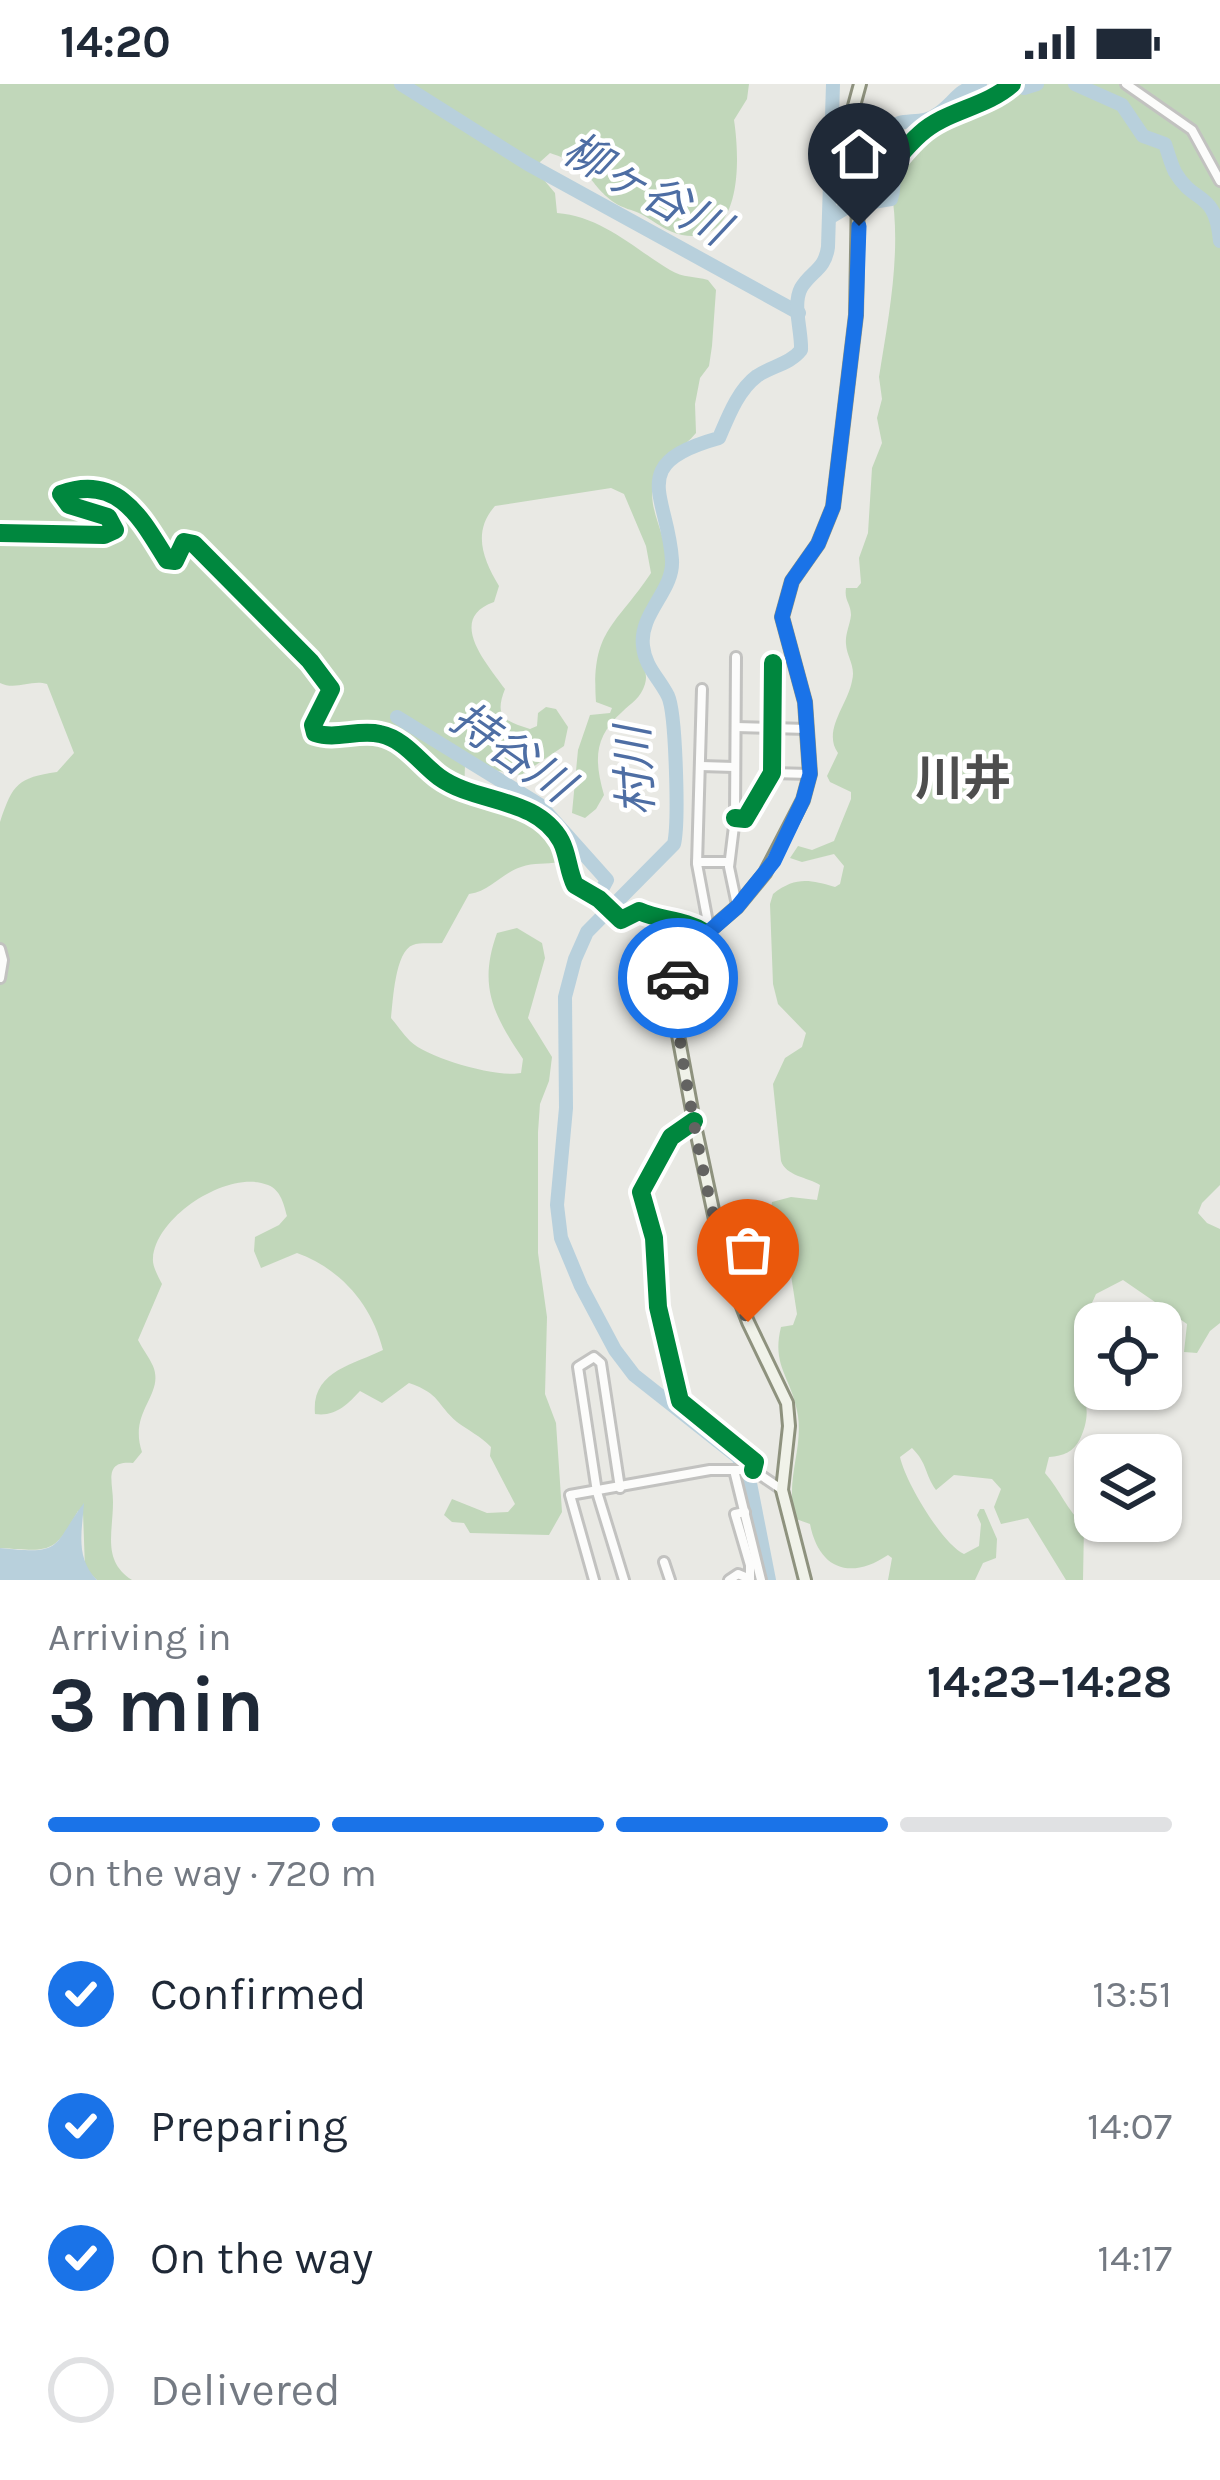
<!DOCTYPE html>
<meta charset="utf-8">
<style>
:root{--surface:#fff;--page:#f2f2f3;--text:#1f2937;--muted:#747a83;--line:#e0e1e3;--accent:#1a73e8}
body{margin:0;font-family:Karla,"Noto Sans JP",sans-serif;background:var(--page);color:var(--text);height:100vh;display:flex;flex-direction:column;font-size:45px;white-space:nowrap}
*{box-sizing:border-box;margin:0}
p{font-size:39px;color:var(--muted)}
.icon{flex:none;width:66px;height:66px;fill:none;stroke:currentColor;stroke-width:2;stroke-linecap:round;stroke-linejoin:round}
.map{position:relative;height:1496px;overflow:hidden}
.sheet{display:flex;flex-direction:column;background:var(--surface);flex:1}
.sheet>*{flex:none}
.controls{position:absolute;left:1074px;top:1218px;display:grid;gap:24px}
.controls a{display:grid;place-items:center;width:108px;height:108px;border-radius:24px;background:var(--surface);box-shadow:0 3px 9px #0004;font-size:60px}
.pin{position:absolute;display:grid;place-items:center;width:102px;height:102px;color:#fff;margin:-123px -51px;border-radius:50% 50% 50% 0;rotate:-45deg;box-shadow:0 0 12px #0007}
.pin .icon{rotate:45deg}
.courier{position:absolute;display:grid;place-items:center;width:120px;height:120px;margin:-60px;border:9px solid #1a73e8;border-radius:50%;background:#fff;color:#222;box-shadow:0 3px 15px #0007}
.summary em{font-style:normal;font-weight:700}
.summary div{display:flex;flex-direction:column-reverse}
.summary{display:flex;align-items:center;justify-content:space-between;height:204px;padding:0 48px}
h1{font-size:78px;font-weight:700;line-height:90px}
.bar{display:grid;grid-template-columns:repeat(4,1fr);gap:18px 12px;align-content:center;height:144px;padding:0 48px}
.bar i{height:15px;border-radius:9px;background:var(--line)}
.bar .selected{background:var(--accent)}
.bar p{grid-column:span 4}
ol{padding:0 48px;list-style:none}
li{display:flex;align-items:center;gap:36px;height:132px}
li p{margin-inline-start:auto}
li .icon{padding:12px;border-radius:50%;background:var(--accent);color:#fff;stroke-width:4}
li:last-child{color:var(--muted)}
li i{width:66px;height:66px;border:6px solid var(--line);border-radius:50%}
.status{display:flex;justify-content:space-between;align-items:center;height:84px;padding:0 60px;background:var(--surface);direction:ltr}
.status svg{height:33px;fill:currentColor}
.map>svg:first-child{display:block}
.forest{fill:#c1d7ba}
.water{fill:#b8d0dc}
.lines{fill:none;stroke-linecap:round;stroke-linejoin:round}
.river{stroke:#b8d0dc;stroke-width:14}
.street-casing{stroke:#c2c2c0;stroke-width:14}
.secondary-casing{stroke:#8e927e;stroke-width:16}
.street{stroke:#fcfcfb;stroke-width:8}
.secondary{stroke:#f0f2e9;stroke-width:10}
.cycleway-casing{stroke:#fff;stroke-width:26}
.cycleway{stroke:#00873e;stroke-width:18}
.done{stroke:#636361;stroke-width:12;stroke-dasharray:0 21.6}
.route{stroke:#1a73e8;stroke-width:15}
.labels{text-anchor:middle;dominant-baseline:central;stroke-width:9;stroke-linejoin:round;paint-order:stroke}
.water-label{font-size:45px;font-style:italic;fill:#4e6ea4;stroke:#fff}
.quarter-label{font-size:48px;font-weight:bold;fill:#4e4e4e;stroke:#fff}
</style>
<div class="status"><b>14:20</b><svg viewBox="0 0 49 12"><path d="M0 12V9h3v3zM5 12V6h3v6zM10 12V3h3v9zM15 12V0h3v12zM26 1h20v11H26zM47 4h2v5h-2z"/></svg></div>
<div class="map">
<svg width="1220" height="1496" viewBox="0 0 1220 1496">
<rect width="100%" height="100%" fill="#e9e9e4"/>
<g class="forest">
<path d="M0 0H749L747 15 734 36C740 75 743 162 682 151 667 148 654 137 641 130 633 126 622 124 615 119 584 97 596 84 550 69L540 78 544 96 555 109 557 129C601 132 635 165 670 186 683 194 695 192 708 196L716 206 712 262 709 282 700 294 695 320 696 349C683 365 669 368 658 388 639 421 673 454 666 487 660 514 638 535 640 565 640 578 649 587 645 600 641 614 631 619 622 628 594 653 594 676 604 711L596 725 585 734 572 729 578 666 590 631 610 629 612 624 596 618C591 546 615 543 651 489L646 462 624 410 611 404 495 422C472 448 483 475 499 502L494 518C445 535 489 582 505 605 494 633 504 637 530 645L537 642 538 629 546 623 556 625 568 643 564 662 521 691 465 681 464 712 529 737 560 761 559 778C546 781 534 778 521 783 500 790 491 807 469 810L442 859C434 860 420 858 413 861 395 867 393 917 391 934 397 941 403 950 410 957 427 974 497 994 521 989L523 975C493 930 478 902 497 849L517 844 542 859 545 874 528 934 552 973 549 997 540 1020 538 1048V1169L547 1233 545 1310 556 1339 562 1428 549 1451 470 1449 464 1439 452 1438 444 1431 452 1415 487 1429 508 1428 515 1420 490 1372 491 1363C480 1352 468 1346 457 1338 436 1320 441 1310 409 1299L382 1319 360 1307C347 1321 335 1333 315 1330 311 1287 353 1281 383 1266 372 1221 341 1185 297 1169L261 1184 254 1167 255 1153 279 1141 287 1132C284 1121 281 1106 268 1101 229 1085 156 1132 153 1174 152 1182 158 1192 162 1200L138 1256C142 1264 149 1273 153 1282 165 1311 128 1327 142 1368L133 1379C103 1376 113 1398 113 1418 113 1449 102 1477 132 1496H97L85 1484 83 1429 78 1427C53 1471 51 1467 0 1464V738C13 699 18 694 57 688L74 669 47 600C31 595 16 607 0 599Z"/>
<path d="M1023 0H1220V1101L1202 1119 1198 1129 1207 1139 1220 1145V1239L1210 1247 1197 1269 1184 1268 1187 1240 1123 1196 1096 1210C1089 1226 1078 1245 1076 1263 1071 1299 1099 1315 1080 1355 1073 1368 1064 1372 1049 1373L1045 1389C1060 1406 1067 1426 1084 1442L1083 1496H1066L1028 1434 1001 1440 994 1423 1001 1405 992 1395 954 1391 936 1406C924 1389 928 1380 912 1364L900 1373C905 1397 942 1460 964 1470L979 1462 981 1440 977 1431 980 1425H984L997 1455 996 1474 983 1479 975 1496H888L892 1474 888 1471C851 1496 819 1486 810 1440L796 1435C784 1399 803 1367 798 1332 792 1293 771 1283 781 1243L793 1241 797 1230 782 1133 771 1124 772 1118 791 1113 817 1116 820 1101C807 1093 786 1092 781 1077L773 1000 785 974 802 963 806 949 778 920 773 900 770 820 773 810C796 792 810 796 835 803L840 800 844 782 834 770 802 778 790 774 798 762 812 766 834 757 851 715V708L830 698 827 692 838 669C822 647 848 620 852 597 856 582 847 574 846 560 845 550 850 541 851 531 851 519 844 517 846 504H857L861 499 859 474 868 449 872 384 882 359 877 334 882 315 879 293C889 230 902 166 891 104L924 55 944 41 1001 20Z"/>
</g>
<path class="water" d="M84 1419C82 1448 75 1473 97 1496H0V1464C65 1471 51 1463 84 1419Z"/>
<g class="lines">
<g class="river">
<polyline points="401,0 528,80 799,229"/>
<polyline points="1010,0 1024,4 1037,0"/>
<path d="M1075 0 1122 21 1143 52 1165 60C1168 69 1171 80 1175 88 1195 122 1215 105 1220 157"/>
<path d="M829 134 849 122 891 115C901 88 874 76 899 39 912 36 927 39 939 29 956 17 956 7 980 0"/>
<polyline points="397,633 540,721 607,796 600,809 613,821"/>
<path d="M769 1496 749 1394 738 1373 634 1291 615 1266 581 1202 561 1154 557 1121 566 1024 565 913 575 875 587 848 674 760C679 739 676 629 668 612 659 594 645 583 643 562 639 529 674 507 672 476 668 411 625 380 719 354 728 333 738 306 757 292 772 282 790 280 801 266 802 247 792 221 801 204 811 187 825 186 828 163L833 0"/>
</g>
<g class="street-casing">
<g id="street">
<polyline points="1126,0 1192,46 1220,97"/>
<path d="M858 107C895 86 893 74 920 50 946 26 985 24 1012 0"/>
<path d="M0 449 104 451 115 446 108 433 69 421 61 410C119 389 142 436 167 476L175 477 184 458 194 460 310 577 331 605 313 641 315 649C336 656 358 645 380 650 405 655 420 679 439 693 476 720 536 712 561 757 568 770 568 787 575 801L599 815 621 836 639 827C661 837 684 835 704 848"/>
<polyline points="736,573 735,734 729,783 737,821"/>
<polyline points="702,605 697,780 709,844"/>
<polyline points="736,643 807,645"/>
<polyline points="701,682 734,683"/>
<polyline points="772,689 810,690"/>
<polyline points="735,734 745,735 772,689 773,579"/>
<polyline points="697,778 729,778"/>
<polyline points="0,865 3,876 0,894"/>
<polyline points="694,1037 671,1053 641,1108 654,1154 658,1223 680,1317 755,1378 753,1386"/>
<polyline points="734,1386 761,1496"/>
<polyline points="620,1404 601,1279 594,1273 578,1283 597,1408 624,1496"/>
<polyline points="745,1428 735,1430 750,1481 750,1496"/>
<polyline points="664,1478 670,1496"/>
<polyline points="594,1496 570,1411 710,1386 753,1386 781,1405"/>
<polyline points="729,1496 738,1490 750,1495"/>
</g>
</g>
<g class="secondary-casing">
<polyline id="secondary" points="805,1496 782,1406 789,1342 787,1319 748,1238 723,1173 694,1037 678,951 676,917 678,886 688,865 737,823 765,789 803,716 810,690 805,618 782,533 792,497 818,460 833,423 856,231 858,107 848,44 860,0"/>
</g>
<use href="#street" class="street"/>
<use href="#secondary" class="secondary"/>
<g class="cycleway-casing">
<g id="cycleway">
<path d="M858 107C895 86 893 74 920 50 946 26 985 24 1012 0"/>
<path d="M0 449 104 451 115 446 108 433 69 421 61 410C119 389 142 436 167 476L175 477 184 458 194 460 310 577 331 605 313 641 315 649C336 656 358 645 380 650 405 655 420 679 439 693 476 720 536 712 561 757 568 770 568 787 575 801L599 815 621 836 639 827C661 837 684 835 704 848"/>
<polyline points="735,734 745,735 772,689 773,579"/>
<polyline points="694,1037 671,1053 641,1108 654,1154 658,1223 680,1317 755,1378 753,1386"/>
</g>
</g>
<use href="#cycleway" class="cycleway"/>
</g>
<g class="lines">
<path class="done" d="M678 894C675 938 683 980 691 1023 704 1097 720 1168 748 1238"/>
<polyline class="route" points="678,894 688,866 737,823 774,777 803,716 810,690 805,618 782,533 792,497 818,460 833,423 856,231 859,142"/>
</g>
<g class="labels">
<g class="water-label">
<text transform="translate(646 105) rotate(29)">柳ヶ谷川</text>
<text transform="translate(512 668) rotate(35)">持谷川</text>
<text transform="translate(635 687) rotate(-93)">村川</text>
</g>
<g class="quarter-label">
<text x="963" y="695">川井</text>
</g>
</g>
</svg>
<div class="controls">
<a><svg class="icon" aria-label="locate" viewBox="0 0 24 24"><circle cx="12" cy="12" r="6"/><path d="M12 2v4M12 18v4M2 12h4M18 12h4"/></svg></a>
<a><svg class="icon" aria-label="layers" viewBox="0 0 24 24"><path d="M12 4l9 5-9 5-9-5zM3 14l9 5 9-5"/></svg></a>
</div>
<div class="pin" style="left:748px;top:1238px;background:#ea580c"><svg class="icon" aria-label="bag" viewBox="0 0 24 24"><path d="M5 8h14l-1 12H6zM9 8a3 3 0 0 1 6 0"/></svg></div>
<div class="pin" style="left:859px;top:142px;background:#1f2937"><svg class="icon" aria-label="home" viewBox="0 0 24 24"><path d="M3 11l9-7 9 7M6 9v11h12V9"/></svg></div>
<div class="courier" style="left:678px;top:894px"><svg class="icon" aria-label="car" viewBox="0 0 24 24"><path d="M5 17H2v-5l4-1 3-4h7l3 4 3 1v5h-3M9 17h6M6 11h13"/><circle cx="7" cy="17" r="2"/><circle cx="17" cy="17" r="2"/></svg></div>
</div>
<section class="sheet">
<div class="summary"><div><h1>3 min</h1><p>Arriving in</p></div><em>14:23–14:28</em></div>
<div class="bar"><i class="selected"></i><i class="selected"></i><i class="selected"></i><i></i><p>On the way · 720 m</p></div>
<ol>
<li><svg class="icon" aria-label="check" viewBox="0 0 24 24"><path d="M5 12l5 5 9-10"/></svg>Confirmed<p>13:51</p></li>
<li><svg class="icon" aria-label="check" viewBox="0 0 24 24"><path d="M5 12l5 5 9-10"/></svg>Preparing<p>14:07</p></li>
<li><svg class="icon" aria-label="check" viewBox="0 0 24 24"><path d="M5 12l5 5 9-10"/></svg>On the way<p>14:17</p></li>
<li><i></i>Delivered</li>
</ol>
</section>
